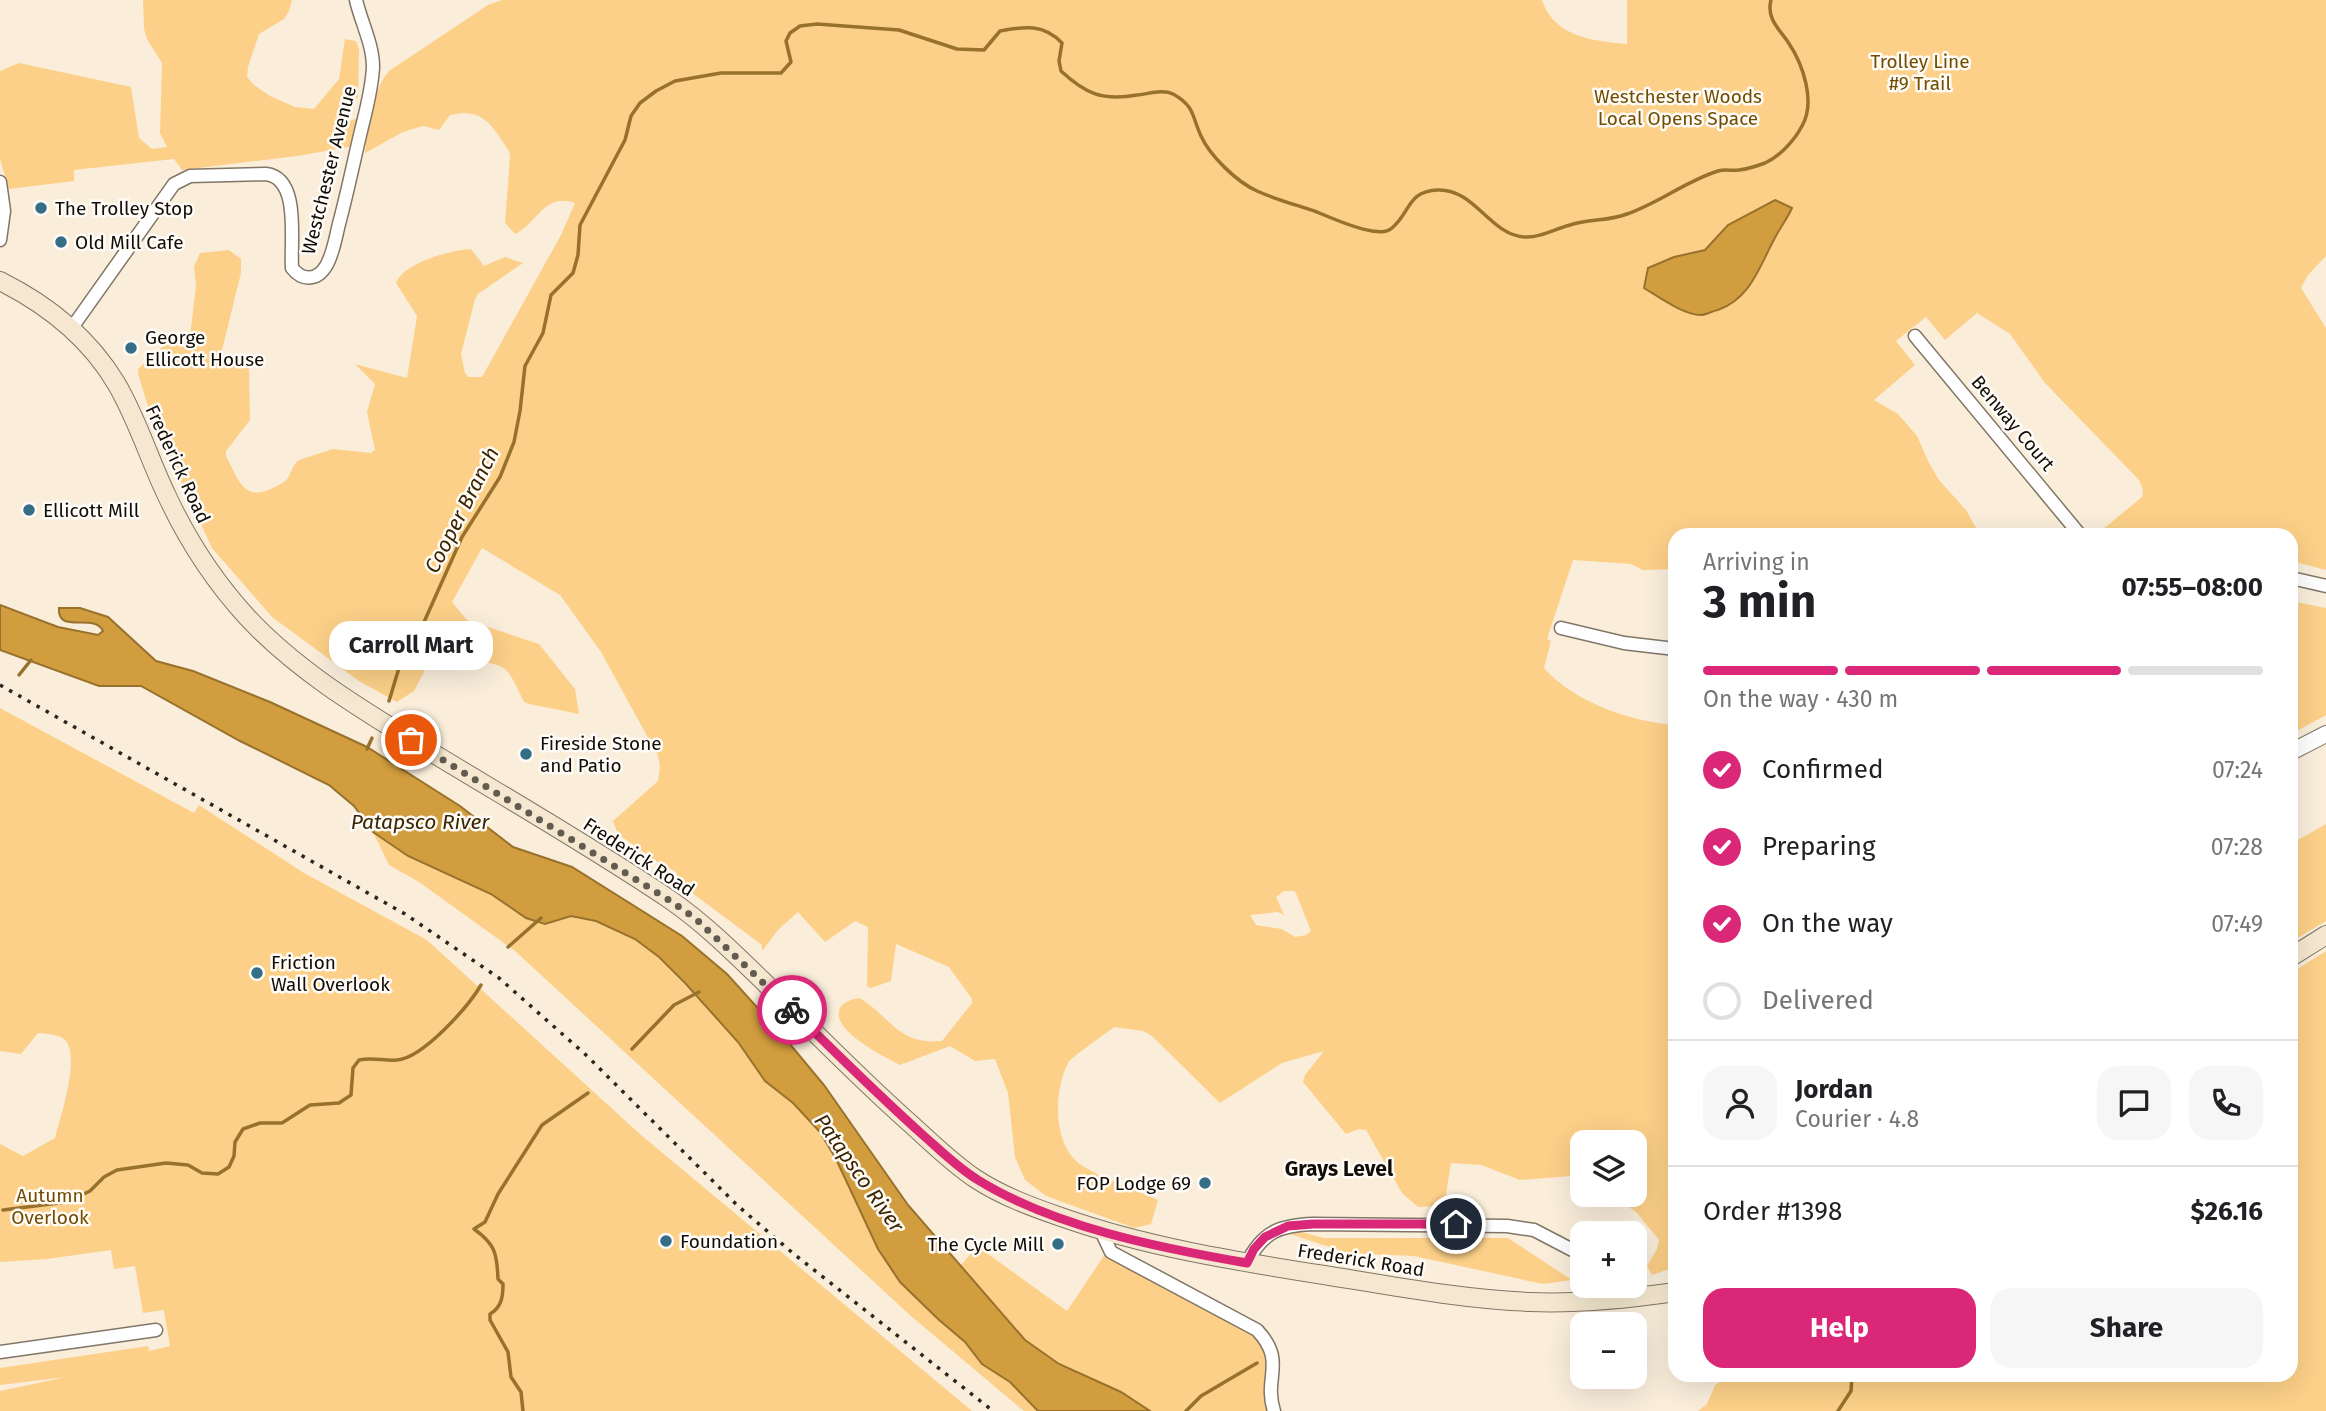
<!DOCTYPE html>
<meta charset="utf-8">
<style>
:root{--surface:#fff;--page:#f6f6f6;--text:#202124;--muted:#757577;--line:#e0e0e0;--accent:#db2777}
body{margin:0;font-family:"Fira Sans",sans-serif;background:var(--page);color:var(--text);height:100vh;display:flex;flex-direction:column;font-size:26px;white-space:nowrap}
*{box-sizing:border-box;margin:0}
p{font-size:23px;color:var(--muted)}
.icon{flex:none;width:38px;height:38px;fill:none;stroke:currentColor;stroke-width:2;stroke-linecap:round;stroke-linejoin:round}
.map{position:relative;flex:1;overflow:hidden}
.panel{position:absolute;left:1668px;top:528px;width:630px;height:854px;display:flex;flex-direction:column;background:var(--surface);border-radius:21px;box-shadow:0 7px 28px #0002}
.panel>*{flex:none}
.controls{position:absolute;left:1570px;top:1130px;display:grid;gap:14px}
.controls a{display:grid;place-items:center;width:77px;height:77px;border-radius:14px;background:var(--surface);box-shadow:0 7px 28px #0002;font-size:35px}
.pin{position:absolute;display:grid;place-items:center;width:60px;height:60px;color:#fff;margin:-30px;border:4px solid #fff;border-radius:50%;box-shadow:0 2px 7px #0007}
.courier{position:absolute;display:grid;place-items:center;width:70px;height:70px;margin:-35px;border:5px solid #db2777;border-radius:50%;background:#fff;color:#222;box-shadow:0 2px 9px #0007}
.bubble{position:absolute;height:49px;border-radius:21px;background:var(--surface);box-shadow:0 7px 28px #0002;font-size:23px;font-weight:700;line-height:49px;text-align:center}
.summary em{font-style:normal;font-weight:700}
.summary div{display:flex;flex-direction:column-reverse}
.summary{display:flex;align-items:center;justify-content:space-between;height:119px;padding:0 35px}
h1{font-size:46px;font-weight:700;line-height:52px}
.bar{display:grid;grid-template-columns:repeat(4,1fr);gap:10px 7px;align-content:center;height:84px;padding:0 35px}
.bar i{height:9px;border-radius:5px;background:var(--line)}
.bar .on{background:var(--accent)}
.bar p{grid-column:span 4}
.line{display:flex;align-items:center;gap:18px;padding:0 35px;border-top:2px solid var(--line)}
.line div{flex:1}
.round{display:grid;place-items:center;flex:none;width:74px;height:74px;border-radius:21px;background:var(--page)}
ol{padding:0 35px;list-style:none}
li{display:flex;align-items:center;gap:21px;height:77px}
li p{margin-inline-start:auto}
li .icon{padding:7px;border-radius:50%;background:var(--accent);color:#fff;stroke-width:4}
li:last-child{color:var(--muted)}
li i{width:38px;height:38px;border:4px solid var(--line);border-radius:50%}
.cta{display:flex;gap:14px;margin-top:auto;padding:14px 35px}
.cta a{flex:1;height:80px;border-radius:21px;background:var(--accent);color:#fff;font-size:28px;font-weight:700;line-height:80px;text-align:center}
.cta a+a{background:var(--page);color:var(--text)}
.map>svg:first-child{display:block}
.green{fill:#fcd088;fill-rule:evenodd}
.water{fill:#d29d3e;stroke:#98722d;stroke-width:2}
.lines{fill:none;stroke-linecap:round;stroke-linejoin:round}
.stream{stroke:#98722d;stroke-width:3.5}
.minor-casing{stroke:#817666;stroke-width:15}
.tertiary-casing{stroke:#817666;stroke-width:18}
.secondary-casing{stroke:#817666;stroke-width:20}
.minor{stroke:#fff;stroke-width:12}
.tertiary{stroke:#fff;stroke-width:16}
.secondary{stroke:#f6e8d0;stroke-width:18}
.rail{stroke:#2a251e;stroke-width:3.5;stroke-dasharray:3.5 7;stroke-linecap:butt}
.done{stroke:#625b51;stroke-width:7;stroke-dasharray:0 12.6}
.route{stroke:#db2777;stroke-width:9}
.poi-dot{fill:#346e87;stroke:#fffcf8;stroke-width:2.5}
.labels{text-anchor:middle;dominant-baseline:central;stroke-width:5;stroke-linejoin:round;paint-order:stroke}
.park-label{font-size:19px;fill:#704c00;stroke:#fffcf8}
.street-label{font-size:19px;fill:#100c06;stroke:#fffcf8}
.poi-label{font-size:19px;fill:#100c06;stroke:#fffcf8;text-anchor:start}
.water-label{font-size:21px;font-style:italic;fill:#3b2600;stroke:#fffcf8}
.neighbourhood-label{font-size:21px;font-weight:bold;fill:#100c06;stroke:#fffcf8}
</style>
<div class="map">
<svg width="2326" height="1411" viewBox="0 0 2326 1411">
<rect width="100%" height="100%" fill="#faeedb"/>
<g class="green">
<path d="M143 0H292L289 11 284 19 259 34 248 67 247 77 254 85 270 96 295 107 314 109 339 79 345 39 356 41 359 49 358 97 336 125 372 114C375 99 378 84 389 71L488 5 502 0H1542C1554 37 1593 41 1627 44V0H2326V256L2308 275 2301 288 2326 328V570L2291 561V536L2106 535 2102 530 2142 497 2143 490 2139 480 2045 383 2010 334 1977 313 1945 340 1926 317 1896 341 1915 365 1874 400 1898 414 1917 436 1929 463 1939 480 1966 510 1980 535 1675 536V569L1643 570 1631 564 1573 560 1547 639 1551 641 1544 668C1574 702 1631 722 1675 725V1267L1652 1275 1647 1266 1657 1249 1659 1240 1637 1213 1613 1195H1634V1143H1582V1180L1571 1176 1520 1180 1481 1165 1451 1163 1445 1201 1439 1206 1418 1207 1402 1193 1366 1130 1359 1129 1346 1134 1303 1082 1305 1075 1324 1051 1282 1063 1220 1103 1152 1036 1143 1031 1114 1027C1106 1034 1072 1056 1068 1063 1054 1090 1052 1144 1080 1164 1098 1177 1136 1190 1158 1200L1151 1224 1134 1228 1046 1196 1025 1180 1015 1157 1008 1093 995 1059 975 1061 950 1046 900 1065C885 1057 829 1030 840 1008 843 1002 852 999 859 998 892 1017 897 1045 942 1041L972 1003V999L949 967 896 944 891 981 871 988 867 986 868 927 855 921 825 942 798 912 778 930 762 951V945L680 884 676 872 656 861 618 834 613 821 658 781 660 766 658 756 601 652 560 595 482 548 452 602 467 620 539 644 575 689 579 714 529 704 524 702C519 692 514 680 508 672 493 655 446 665 426 668L414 691 397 702 359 681 272 617 212 548 153 422 138 374V369L169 341 187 340 190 336 196 286 194 267 200 253 229 250 241 259V273L222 350 224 363 249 367 250 420 226 451V456C238 478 243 503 273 488 278 485 284 483 287 479 292 472 292 465 299 460L333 449 371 453 375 450 367 412 375 384 355 364 407 378 417 316 396 283C403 263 451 250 471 249L484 266 505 257 523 263 478 294 475 299 461 354 465 373 468 377H482L561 235 575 203C544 192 538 223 515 234L505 223 510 157 509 151C492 126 484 107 450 115L439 130 423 126 403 132 365 153 366 144 297 156 182 170 174 159 74 170V181L9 189 0 159V71L19 63 131 87 139 138 152 149 167 147 160 133 162 63 147 39 144 29ZM1284 891H1295L1311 931 1306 935 1295 937 1282 929 1256 925 1250 915 1278 912 1284 915 1276 897Z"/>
<polygon points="2291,601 2326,608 2326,715 2291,734"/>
<path d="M0 708 194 813 199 805 304 873 427 940 641 1135 972 1411H0V1391L66 1377 0 1385V1368L148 1346 149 1351 170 1346 164 1312 163 1310 143 1313 135 1266 114 1269 111 1250 47 1259 0 1262V1144L23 1156 55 1138C60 1118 81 1056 65 1040 59 1034 47 1034 38 1033L21 1054 0 1051Z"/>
<polygon points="2326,824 2326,921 2291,942 2291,844"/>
<path d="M373 832 408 856 491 894 526 918 545 924 570 916 596 921 635 939 659 957 738 1042 765 1081 793 1103 820 1132 836 1159 878 1249 900 1282 926 1307 977 1246 1067 1311 1105 1254 1234 1322C1252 1334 1269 1347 1267 1371 1266 1386 1263 1397 1268 1411H1024L912 1317 515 951 419 882 389 865Z"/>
<polygon points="2326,951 2326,1411 1698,1411 1707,1404 1715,1385 1730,1376 2291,1376 2291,973"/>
<polygon points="1301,1232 1324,1238 1508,1238 1572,1280 1543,1284 1414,1256 1348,1253 1290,1234"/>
</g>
<g class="water">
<path d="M1775 200 1792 208C1787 219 1781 226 1776 236 1760 264 1752 298 1718 310 1713 311 1707 314 1702 315 1685 316 1659 297 1644 288L1648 268 1674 257 1705 250 1728 225Z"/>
<path d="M0 605 58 627 98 635 103 631C94 612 57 635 59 608H80L108 617 156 661 193 671 270 702 367 747 460 806 513 847 572 867 682 936 727 974 784 1037 824 1085 908 1205 1025 1340 1059 1364 1121 1392 1150 1411H1038L1010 1382 982 1364 965 1342 938 1319 900 1282 878 1249 836 1159 820 1132 793 1103 765 1081 738 1042 685 983 659 957 635 939 596 921 571 916 545 924 526 918 491 894 408 856 373 832 354 806 329 785 240 741 141 686H99L0 650Z"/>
</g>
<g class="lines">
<g class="stream">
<polyline points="19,675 31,660"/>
<path d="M389 701 402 658 416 640 462 537 500 477 514 442 520 411 525 366 543 333 551 295 573 273 578 255 580 225 625 140 631 116 640 103 656 91 675 81 721 73H781L791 62 786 41 790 33 800 26 817 24 899 30 957 49 984 50 1000 31C1025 26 1044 24 1062 43L1059 61 1061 71C1086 94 1102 101 1137 95 1148 94 1163 89 1173 94 1195 106 1192 117 1201 136 1210 156 1237 182 1257 191 1277 200 1297 205 1317 212 1334 219 1353 228 1372 231 1379 232 1386 233 1392 228 1411 212 1407 191 1438 190 1475 189 1489 234 1524 237 1540 238 1555 229 1570 225 1589 219 1609 221 1627 214 1659 203 1686 181 1718 171 1725 169 1732 171 1739 170 1747 169 1757 166 1765 163 1780 156 1794 141 1802 126 1816 102 1803 64 1788 42 1779 29 1766 18 1771 0"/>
<polyline points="367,749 372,738"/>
<polyline points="508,947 541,918"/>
<polyline points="632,1049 674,1005 699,992"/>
<path d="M3 1210 67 1202 90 1191 104 1177 117 1170 166 1163 188 1165 202 1173 218 1174 229 1167 234 1156 235 1142 243 1129 260 1123H282L310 1105 339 1103 351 1095 353 1068 359 1060C372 1057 384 1061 397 1060 423 1058 468 1007 481 985"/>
<path d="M523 1411 521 1392 511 1377 508 1352 490 1320V1314C502 1307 503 1296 503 1284L498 1279C497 1253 495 1244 474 1229L485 1222 498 1194 542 1125 588 1093"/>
<polyline points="1186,1411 1201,1396 1257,1363"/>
<polyline points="1838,1411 1851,1391 1852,1376"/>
</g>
<g class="minor-casing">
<g id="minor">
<polyline points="0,182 4,211 0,240"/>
<path d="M71 329 174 184 190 176 266 174C301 178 290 242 292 268 302 281 317 281 326 266 334 253 336 234 340 220 348 190 354 160 361 131 366 110 372 89 373 67 373 44 361 22 356 0"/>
<polyline points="1915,336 2081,536"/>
<polyline points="2291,578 2326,586"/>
<polyline points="1561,628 1624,643 1675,649"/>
<path d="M1101 1231 1111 1252 1257 1330C1287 1362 1263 1377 1274 1411"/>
<path d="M1247 1263C1262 1232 1280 1225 1313 1224L1507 1226 1534 1230 1582 1255"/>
<polyline points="0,1352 156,1330"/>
</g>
</g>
<g class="tertiary-casing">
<polyline id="tertiary" points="2291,752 2326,734"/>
</g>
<g class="secondary-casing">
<g id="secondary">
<path d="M0 281C46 304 89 338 116 383 137 418 149 459 167 496 187 539 215 582 247 617 299 673 366 712 431 752 510 800 592 847 669 899 704 923 733 952 763 981 812 1030 861 1080 912 1125 933 1144 953 1164 976 1179 1002 1196 1032 1207 1061 1217 1146 1247 1235 1261 1324 1275 1392 1286 1461 1299 1530 1302 1579 1304 1627 1299 1675 1292"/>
<polyline points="2291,957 2326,935"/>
</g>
</g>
<use href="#minor" class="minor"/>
<use href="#tertiary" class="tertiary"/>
<use href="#secondary" class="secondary"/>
<polyline class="rail" points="0,685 405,914 499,978 586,1055 738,1206 795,1255 993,1411"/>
</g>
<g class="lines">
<polyline class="done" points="411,740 669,900 696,919 792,1010"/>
<path class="route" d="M792 1010C836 1053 879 1096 924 1136 941 1151 958 1168 978 1180 1054 1227 1160 1248 1247 1263L1254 1249 1265 1237 1288 1226 1313 1224H1456"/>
</g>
<g class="poi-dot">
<circle cx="41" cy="208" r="7"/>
<circle cx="61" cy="242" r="7"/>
<circle cx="131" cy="348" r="7"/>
<circle cx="29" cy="510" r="7"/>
<circle cx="526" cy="754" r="7"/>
<circle cx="257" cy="973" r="7"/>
<circle cx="1205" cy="1183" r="7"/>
<circle cx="666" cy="1241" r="7"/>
<circle cx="1058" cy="1244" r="7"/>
</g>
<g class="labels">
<g class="park-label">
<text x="1920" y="61">Trolley Line<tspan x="1920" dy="22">#9 Trail</tspan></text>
<text x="1678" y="96">Westchester Woods<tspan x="1678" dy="22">Local Opens Space</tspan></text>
<text x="50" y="1195">Autumn<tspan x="50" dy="22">Overlook</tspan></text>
</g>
<g class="street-label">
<text transform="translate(329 170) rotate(-76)">Westchester Avenue</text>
<text transform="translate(2013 423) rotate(50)">Benway Court</text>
<text transform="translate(178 464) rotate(65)">Frederick Road</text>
<text transform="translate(639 857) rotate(33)">Frederick Road</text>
<text transform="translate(1361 1260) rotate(9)">Frederick Road</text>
</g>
<g class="poi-label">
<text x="55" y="208">The Trolley Stop</text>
<text x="75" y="242">Old Mill Cafe</text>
<text x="145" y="337">George<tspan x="145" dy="22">Ellicott House</tspan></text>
<text x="43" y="510">Ellicott Mill</text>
<text x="540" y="743">Fireside Stone<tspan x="540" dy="22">and Patio</tspan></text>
<text x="271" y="962">Friction<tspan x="271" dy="22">Wall Overlook</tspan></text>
<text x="1191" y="1183" text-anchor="end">FOP Lodge 69</text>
<text x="680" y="1241">Foundation</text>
<text x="1044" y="1244" text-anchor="end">The Cycle Mill</text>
</g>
<g class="water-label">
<text transform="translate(462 510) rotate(-63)">Cooper Branch</text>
<text x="420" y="822">Patapsco River</text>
<text transform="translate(859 1173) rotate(55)">Patapsco River</text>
</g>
<g class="neighbourhood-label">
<text x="1339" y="1169">Grays Level</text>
</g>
</g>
</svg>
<div class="controls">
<a><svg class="icon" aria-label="layers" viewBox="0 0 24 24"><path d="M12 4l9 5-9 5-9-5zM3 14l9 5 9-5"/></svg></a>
<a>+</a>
<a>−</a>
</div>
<div class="pin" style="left:411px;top:740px;background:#ea580c"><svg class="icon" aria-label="bag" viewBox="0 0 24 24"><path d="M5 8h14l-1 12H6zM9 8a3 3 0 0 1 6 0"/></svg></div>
<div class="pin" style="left:1456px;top:1224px;background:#1f2937"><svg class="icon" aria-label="home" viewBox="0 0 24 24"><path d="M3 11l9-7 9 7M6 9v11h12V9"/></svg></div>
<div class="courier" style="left:792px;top:1010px"><svg class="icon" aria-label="bike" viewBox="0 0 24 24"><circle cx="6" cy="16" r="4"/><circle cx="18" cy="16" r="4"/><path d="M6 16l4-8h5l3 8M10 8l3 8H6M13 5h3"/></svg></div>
<div class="bubble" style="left:329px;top:621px;width:164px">Carroll Mart</div>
<section class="panel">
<div class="summary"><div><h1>3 min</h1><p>Arriving in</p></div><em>07:55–08:00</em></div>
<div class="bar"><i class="on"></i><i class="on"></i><i class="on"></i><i></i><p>On the way · 430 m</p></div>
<ol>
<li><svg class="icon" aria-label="check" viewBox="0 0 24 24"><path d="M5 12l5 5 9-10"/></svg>Confirmed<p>07:24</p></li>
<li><svg class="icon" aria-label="check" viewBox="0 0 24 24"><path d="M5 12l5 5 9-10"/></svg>Preparing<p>07:28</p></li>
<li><svg class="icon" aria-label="check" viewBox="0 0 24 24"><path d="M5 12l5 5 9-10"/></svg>On the way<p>07:49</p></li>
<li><i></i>Delivered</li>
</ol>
<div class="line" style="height:126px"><a class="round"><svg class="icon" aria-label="person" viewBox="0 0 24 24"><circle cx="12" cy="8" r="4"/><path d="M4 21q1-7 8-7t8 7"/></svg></a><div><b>Jordan</b><p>Courier · 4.8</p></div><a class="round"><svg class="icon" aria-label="chat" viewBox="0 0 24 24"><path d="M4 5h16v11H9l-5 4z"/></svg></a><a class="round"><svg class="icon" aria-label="phone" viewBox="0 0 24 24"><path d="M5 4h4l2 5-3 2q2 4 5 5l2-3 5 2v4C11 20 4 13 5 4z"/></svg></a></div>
<div class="line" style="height:91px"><div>Order #1398</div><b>$26.16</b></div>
<div class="cta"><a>Help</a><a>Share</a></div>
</section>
</div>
